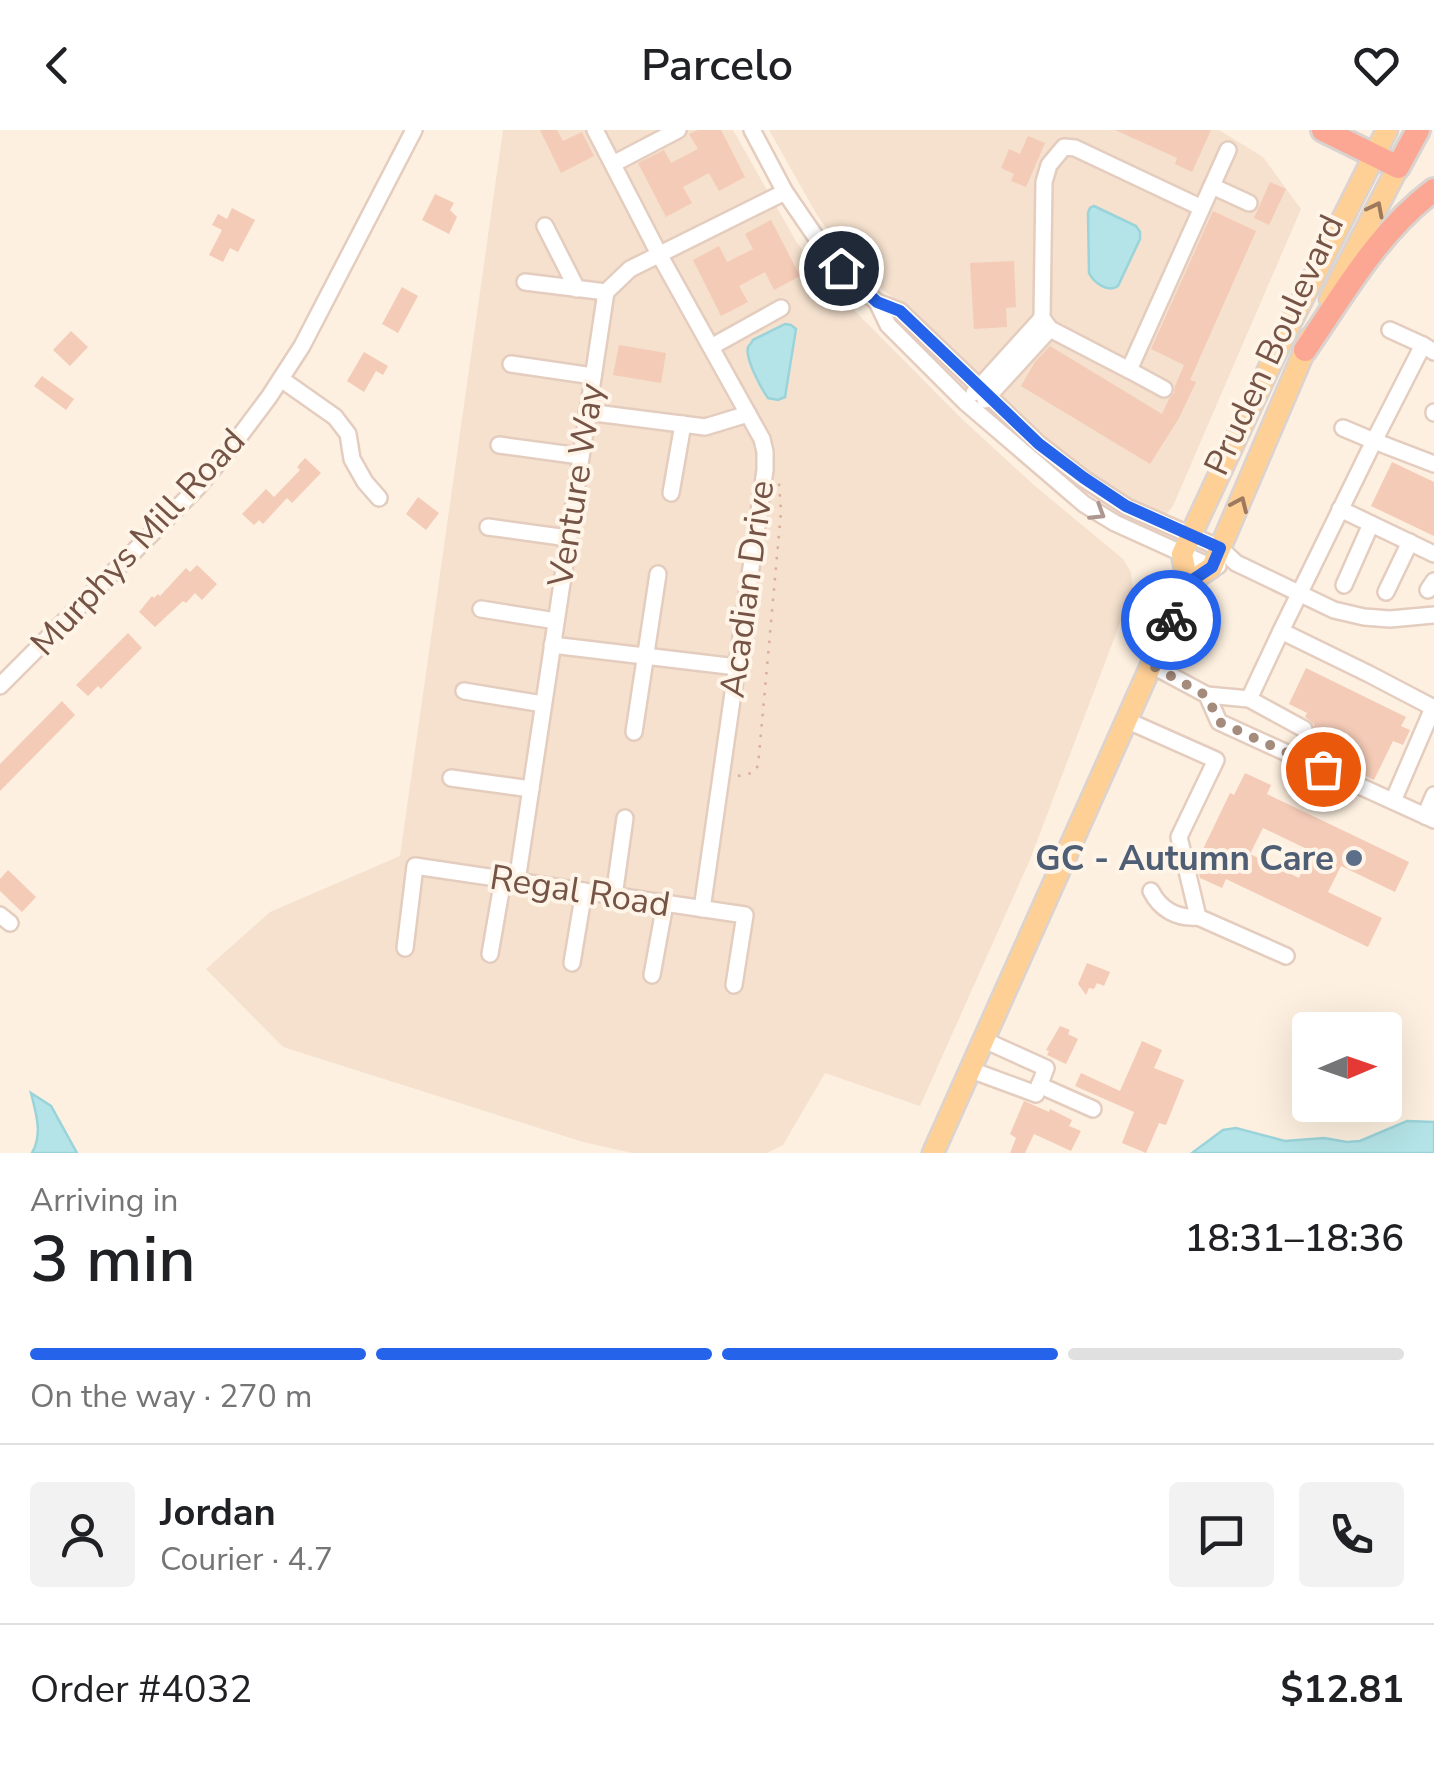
<!DOCTYPE html>
<meta charset="utf-8">
<style>
:root{--surface:#fff;--page:#f2f2f2;--text:#202124;--muted:#757577;--line:#e0e0e0;--accent:#2563eb}
body{margin:0;font-family:"Nunito Sans",sans-serif;background:var(--page);color:var(--text);height:100vh;display:flex;flex-direction:column;font-size:38px;white-space:nowrap}
*{box-sizing:border-box;margin:0}
p{font-size:32px;color:var(--muted)}
.icon{flex:none;width:55px;height:55px;fill:none;stroke:currentColor;stroke-width:2;stroke-linecap:round;stroke-linejoin:round}
.map{position:relative;height:1023px;overflow:hidden}
.sheet{display:flex;flex-direction:column;background:var(--surface);flex:1}
.sheet>*{flex:none}
.needle{width:65px;rotate:88deg}
.buttons{position:absolute;left:1292px;top:882px;display:grid;gap:20px}
.buttons a{display:grid;place-items:center;width:110px;height:110px;border-radius:10px;background:var(--surface);box-shadow:0 10px 40px #0002;font-size:50px}
.pin{position:absolute;display:grid;place-items:center;width:85px;height:85px;color:#fff;margin:-42px;border:5px solid #fff;border-radius:50%;box-shadow:0 2px 10px #0007}
.courier{position:absolute;display:grid;place-items:center;width:100px;height:100px;margin:-50px;border:8px solid #2563eb;border-radius:50%;background:#fff;color:#222;box-shadow:0 2px 12px #0007}
.summary em{font-style:normal;font-weight:600}
.summary div{display:flex;flex-direction:column-reverse}
.summary{display:flex;align-items:center;justify-content:space-between;height:170px;padding:0 30px}
h1{font-size:65px;font-weight:600;line-height:75px}
.bar{display:grid;grid-template-columns:repeat(4,1fr);gap:15px 10px;align-content:center;height:120px;padding:0 30px}
.bar i{height:12px;border-radius:8px;background:var(--line)}
.bar .selected{background:var(--accent)}
.bar p{grid-column:span 4}
.line{display:flex;align-items:center;gap:25px;padding:0 30px;border-top:2px solid var(--line)}
.line div{flex:1}
.round{display:grid;place-items:center;flex:none;width:105px;height:105px;border-radius:10px;background:var(--page)}
header{display:flex;justify-content:space-between;align-items:center;height:130px;padding:0 30px;background:var(--surface);font-size:45px;font-weight:600}
.map>svg:first-child{display:block}
.residential{fill:#f5e1ce}
.water{fill:#b4e4e7;stroke:#9ad4da;stroke-width:2.5}
.building{fill:#f4cbb7;fill-rule:evenodd}
.lines{fill:none;stroke-linecap:round;stroke-linejoin:round}
.minor-casing{stroke:#e4cdbf;stroke-width:20}
.major-casing{stroke:#dbd3cf;stroke-width:25}
.highway-casing{stroke:#dbd3cf;stroke-width:28}
.path{stroke:#d9ae9a;stroke-width:2.5;stroke-dasharray:2.5 8;stroke-linecap:butt}
.minor{stroke:#fff;stroke-width:15}
.major{stroke:#ffd096;stroke-width:20}
.highway{stroke:#fba794;stroke-width:22}
.oneway{stroke:#9e795e}
.oneway2{stroke:#ac9890}
.done{stroke:#a58b7c;stroke-width:10;stroke-dasharray:0 18}
.route{stroke:#2563eb;stroke-width:12}
.service-dot{fill:#5c6f8a;stroke:#fff4e8;stroke-width:4}
.labels{text-anchor:middle;dominant-baseline:central;stroke-width:8;stroke-linejoin:round;paint-order:stroke}
.street-label{font-size:35px;fill:#755446;stroke:#fff4e8}
.service-label{font-size:35px;font-weight:bold;fill:#4e5e75;stroke:#fff4e8;text-anchor:end}
</style>
<header><svg class="icon" aria-label="back" viewBox="0 0 24 24"><path d="M15 5l-7 7 7 7"/></svg>Parcelo<svg class="icon" aria-label="heart" viewBox="0 0 24 24"><path d="M12 20l-8-8c-3-5 5-10 8-4 3-6 11-1 8 4z"/></svg></header>
<div class="map">
<svg width="1434" height="1023" viewBox="0 0 1434 1023">
<rect width="100%" height="100%" fill="#fdf0e0"/>
<g class="residential">
<polygon points="503,0 733,0 797,113 843,169 963,290 1035,356 1123,429 1131,442 1133,459 1029,732 920,976 825,943 783,1015 767,1023 632,1023 583,1012 283,917 206,839 270,782 400,726"/>
<polygon points="769,0 1219,0 1263,27 1301,79 1173,376 1164,387 1080,348 895,170 849,131 817,85"/>
</g>
<g class="water">
<path d="M1094 76 1136 96 1140 102V109L1118 156C1108 163 1094 153 1089 143L1088 83 1090 78Z"/>
<path d="M785 194 791 195 796 199 785 267 778 270 768 268C761 258 745 229 748 217 749 215 752 213 753 210Z"/>
<path d="M31 963 51 976 77 1023H32C43 1004 36 983 31 963Z"/>
<polygon points="1407,991 1434,992 1434,1023 1192,1023 1223,1000 1236,998 1285,1011 1324,1008 1347,1012 1360,1011"/>
</g>
<g class="building">
<polygon points="540,0 557,0 563,11 582,2 594,26 561,43"/>
<polygon points="698,0 721,0 745,47 719,61 709,43 683,57 692,73 666,87 638,33 664,20 671,33 698,19 689,4"/>
<polygon points="1115,0 1211,0 1192,42 1175,34 1177,28"/>
<polygon points="1028,6 1045,13 1026,57 1011,51 1014,44 1001,38 1009,19 1020,24"/>
<polygon points="1270,52 1286,59 1269,95 1254,88"/>
<polygon points="435,64 454,73 450,80 457,87 449,104 422,90"/>
<polygon points="232,78 255,90 238,122 230,118 223,132 209,125 222,100 212,95 218,84 227,89"/>
<polygon points="1213,81 1256,101 1190,250 1196,252 1179,288 1150,334 1021,256 1035,232 1050,216 1162,284 1169,269 1174,263 1175,256 1184,235 1151,219"/>
<polygon points="771,90 800,146 774,160 765,142 739,156 748,172 721,186 693,130 719,116 727,132 753,119 745,104"/>
<polygon points="1014,131 1016,177 1006,178 1007,197 974,199 970,133"/>
<polygon points="402,157 418,166 398,203 382,194"/>
<polygon points="71,201 88,217 70,236 53,220"/>
<polygon points="619,215 666,223 661,253 613,245"/>
<polygon points="364,222 388,236 383,245 376,241 364,262 347,251"/>
<polygon points="42,246 74,269 66,280 34,256"/>
<polygon points="305,328 321,343 292,373 287,368 263,394 259,390 254,395 242,384 266,359 274,367 300,340 297,337"/>
<polygon points="1392,332 1434,352 1434,406 1371,376"/>
<polygon points="418,367 439,383 426,400 406,384"/>
<polygon points="197,435 217,454 202,470 195,463 186,473 183,471 155,497 139,482 152,466 154,468 158,464 160,466 186,438 190,442"/>
<polygon points="128,503 142,518 101,559 98,556 88,566 76,555"/>
<polygon points="1306,538 1406,587 1401,596 1410,600 1403,615 1393,611 1374,650 1304,618 1314,603 1314,594 1305,587 1307,583 1289,574"/>
<polygon points="62,571 75,585 0,661 0,634"/>
<path d="M1245 643 1271 655 1267 664 1409 732 1395 762 1341 736 1328 762 1382 788 1368 817 1226 749 1222 758 1200 748 1198 738 1206 721 1203 719 1230 663 1234 665ZM1263 698 1311 721 1299 748 1250 724Z"/>
<polygon points="8,740 36,767 22,782 0,761 0,749"/>
<polygon points="1087,833 1110,842 1104,856 1097,853 1094,859 1089,858 1086,865 1078,854"/>
<polygon points="1060,896 1070,900 1068,904 1078,909 1066,934 1047,925 1049,921 1046,920"/>
<polygon points="1142,911 1162,920 1154,938 1184,950 1166,995 1159,993 1146,1023 1122,1013 1134,982 1075,956 1081,943 1120,961"/>
<polygon points="1024,971 1049,982 1050,979 1072,990 1069,996 1081,1001 1071,1021 1034,1004 1025,1023 1010,1023 1016,1008 1010,1004"/>
</g>
<g class="lines">
<g class="minor-casing">
<g id="minor">
<polyline points="595,0 659,124 762,309 765,322 765,340 702,779"/>
<polyline points="752,0 785,62 826,122 856,155 877,172 900,181 1039,314 1084,349 1127,377 1220,418 1236,433 1334,480 1364,487 1390,489 1434,485"/>
<polyline points="613,34 678,0"/>
<polyline points="1212,56 1249,73"/>
<polyline points="1202,78 1075,18 1064,17 1049,35 1044,52 1042,188 1050,199 1129,240 1228,20"/>
<polyline points="545,96 577,159"/>
<polyline points="525,152 606,162"/>
<polyline points="877,172 888,195 965,272 1084,374 1115,393 1212,437 1218,436"/>
<polyline points="1390,200 1423,215"/>
<polyline points="711,217 781,178"/>
<polyline points="511,234 593,246"/>
<polyline points="1129,240 1164,259"/>
<polyline points="281,249 335,287 348,304 352,329 365,352 379,368"/>
<polyline points="974,263 1042,188"/>
<polyline points="985,270 1050,199"/>
<polyline points="587,282 705,297 748,284"/>
<polyline points="1434,283 1434,282"/>
<polyline points="1343,298 1374,311 1423,215 1434,222"/>
<polyline points="499,315 580,326"/>
<polyline points="1434,334 1374,311 1281,501 1369,544 1434,578"/>
<polyline points="671,363 683,294"/>
<polyline points="1340,379 1434,424"/>
<polyline points="488,397 568,408"/>
<polyline points="1344,455 1371,394"/>
<polyline points="1428,460 1434,451"/>
<polyline points="1386,462 1410,412"/>
<polyline points="481,479 556,491"/>
<polyline points="552,515 737,537"/>
<polyline points="1151,535 1207,565 1219,592 1434,690"/>
<polyline points="0,556 197,358 233,315 269,267 302,216 414,0"/>
<polyline points="464,561 543,574"/>
<polyline points="1207,565 1249,569 1281,501"/>
<polyline points="1249,569 1304,599"/>
<polyline points="1126,590 1216,630 1179,707 1198,787 1286,826"/>
<polyline points="634,602 658,444"/>
<polyline points="451,648 531,659"/>
<polyline points="1393,671 1433,578"/>
<polyline points="1425,686 1434,665"/>
<polyline points="517,751 606,162 630,139 785,62"/>
<path d="M1151 761C1160 779 1177 789 1198 787"/>
<polyline points="614,766 625,688"/>
<polyline points="0,785 10,793"/>
<polyline points="405,818 415,736 745,785 734,855"/>
<polyline points="490,824 503,749"/>
<polyline points="572,833 584,761"/>
<polyline points="652,845 665,774"/>
<polyline points="971,940 1036,964 1046,938 984,910"/>
<polyline points="1039,955 1093,979"/>
</g>
</g>
<g class="major-casing">
<g id="major">
<polyline points="1330,169 1398,37"/>
<polyline points="1188,453 1182,424 1283,208 1387,0"/>
<polyline points="933,1023 1188,453 1212,437 1310,208"/>
</g>
</g>
<g class="highway-casing">
<g id="highway">
<polyline points="1323,0 1398,37 1418,0"/>
<path d="M1305 220C1344 163 1378 102 1434 60"/>
</g>
</g>
<polyline class="path" points="738,646 752,643 758,636 781,382 779,353"/>
<use href="#minor" class="minor"/>
<use href="#major" class="major"/>
<use href="#highway" class="highway"/>
</g>
<defs><path id="oneway-chevron" d="M-2-3.5L2.5 0L-2 3.5" fill="none" stroke-width="1.6" stroke-linecap="round" stroke-linejoin="round" transform="scale(2.5)"/></defs>
<g class="oneway">
<use href="#oneway-chevron" transform="translate(1376 79) rotate(-63)"/>
<use href="#oneway-chevron" transform="translate(1240 374) rotate(-66)"/>
</g>
<use class="oneway2" href="#oneway-chevron" transform="translate(1098 383) rotate(32)"/>
<g class="lines">
<polyline class="done" points="1171,490 1151,535 1207,566 1219,592 1323,639"/>
<polyline class="route" points="841,138 877,172 900,181 1039,314 1084,348 1126,376 1220,418 1212,437 1188,453 1171,490"/>
</g>
<circle class="service-dot" cx="1354" cy="728" r="10"/>
<g class="labels">
<g class="street-label">
<text transform="translate(1274 215) rotate(-65)">Pruden Boulevard</text>
<text transform="translate(576 355) rotate(-81)">Venture Way</text>
<text transform="translate(138 412) rotate(-47)">Murphys Mill Road</text>
<text transform="translate(747 459) rotate(-82)">Acadian Drive</text>
<text transform="translate(580 761) rotate(9)">Regal Road</text>
</g>
<g class="service-label">
<text x="1334" y="728">GC - Autumn Care</text>
</g>
</g>
</svg>
<div class="buttons">
<a><svg class="needle" viewBox="-14 -14 28 28"><path d="M0-13l5 13h-10z" fill="#e53935"/><path d="M0 13l5-13h-10z" fill="#757577"/></svg></a>
</div>
<div class="pin" style="left:1323px;top:639px;background:#ea580c"><svg class="icon" aria-label="bag" viewBox="0 0 24 24"><path d="M5 8h14l-1 12H6zM9 8a3 3 0 0 1 6 0"/></svg></div>
<div class="pin" style="left:841px;top:138px;background:#1f2937"><svg class="icon" aria-label="home" viewBox="0 0 24 24"><path d="M3 11l9-7 9 7M6 9v11h12V9"/></svg></div>
<div class="courier" style="left:1171px;top:490px"><svg class="icon" aria-label="bike" viewBox="0 0 24 24"><circle cx="6" cy="16" r="4"/><circle cx="18" cy="16" r="4"/><path d="M6 16l4-8h5l3 8M10 8l3 8H6M13 5h3"/></svg></div>
</div>
<section class="sheet">
<div class="summary"><div><h1>3 min</h1><p>Arriving in</p></div><em>18:31–18:36</em></div>
<div class="bar"><i class="selected"></i><i class="selected"></i><i class="selected"></i><i></i><p>On the way · 270 m</p></div>
<div class="line" style="height:180px"><a class="round"><svg class="icon" aria-label="person" viewBox="0 0 24 24"><circle cx="12" cy="8" r="4"/><path d="M4 21q1-7 8-7t8 7"/></svg></a><div><b>Jordan</b><p>Courier · 4.7</p></div><a class="round"><svg class="icon" aria-label="chat" viewBox="0 0 24 24"><path d="M4 5h16v11H9l-5 4z"/></svg></a><a class="round"><svg class="icon" aria-label="phone" viewBox="0 0 24 24"><path d="M5 4h4l2 5-3 2q2 4 5 5l2-3 5 2v4C11 20 4 13 5 4z"/></svg></a></div>
<div class="line" style="height:130px"><div>Order #4032</div><b>$12.81</b></div>
</section>
